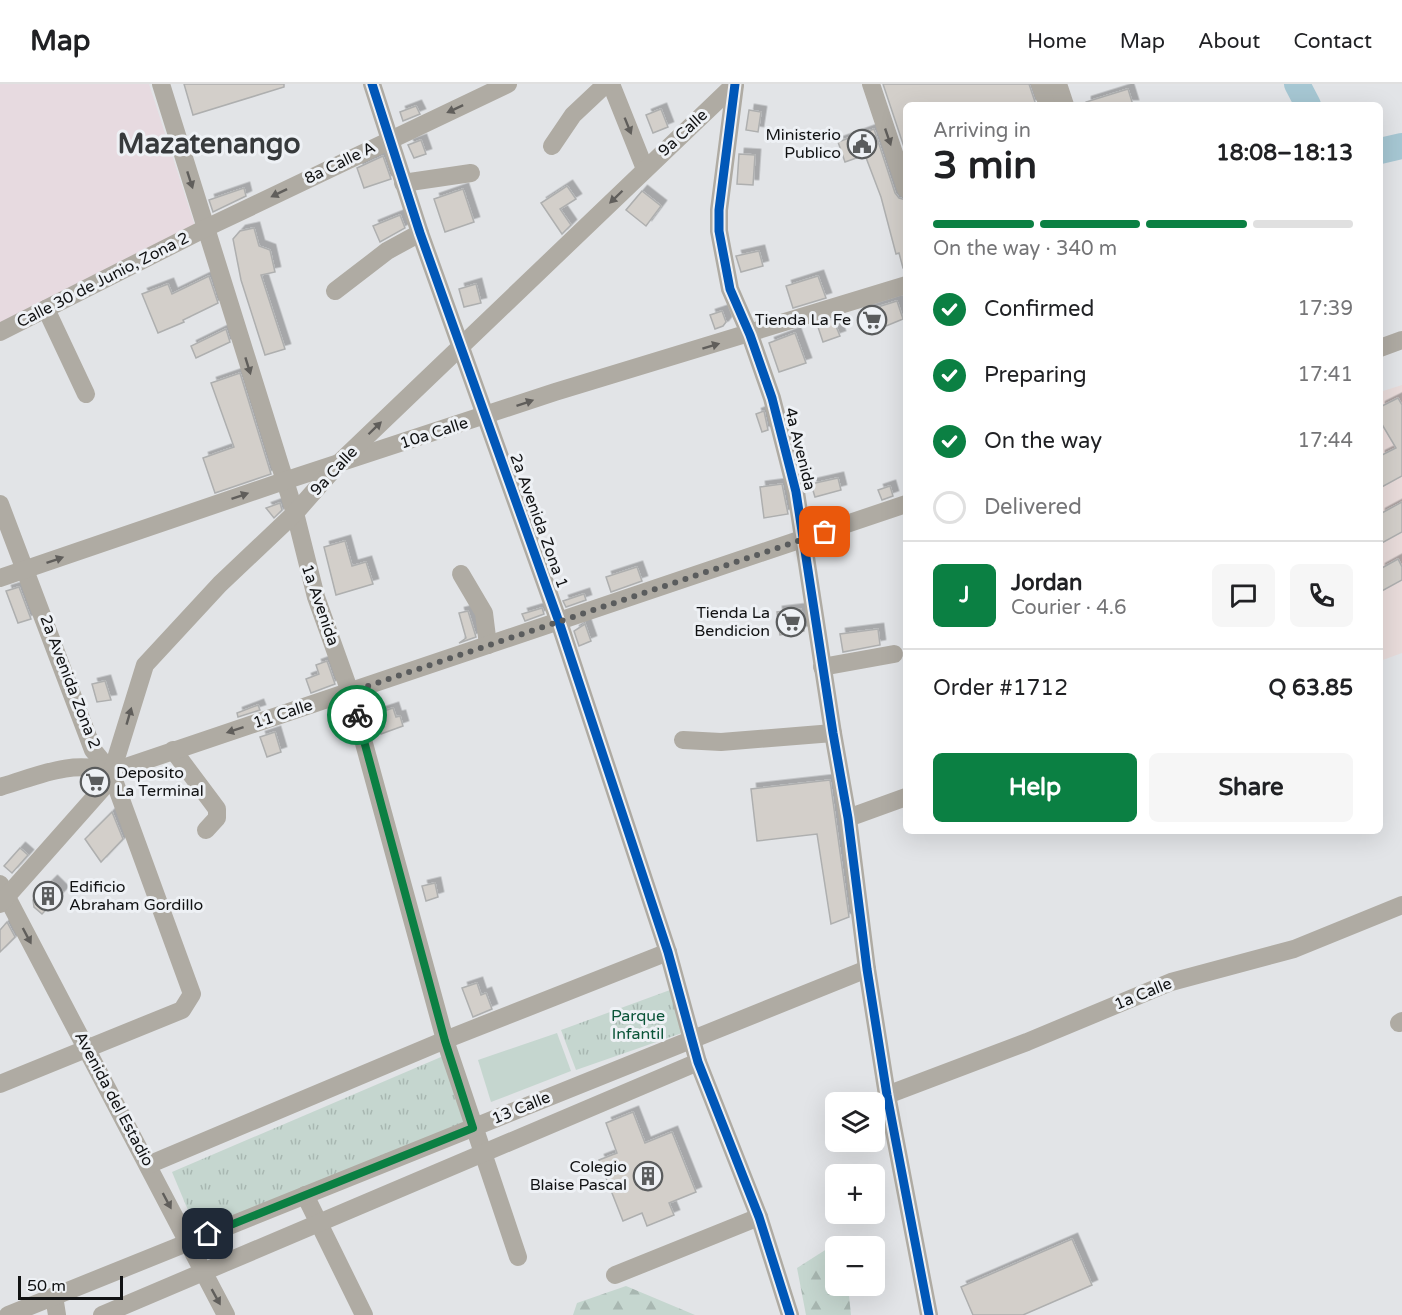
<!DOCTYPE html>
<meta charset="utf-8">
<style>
:root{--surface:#fff;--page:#f6f6f6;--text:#202124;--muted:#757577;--line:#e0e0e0;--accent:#0b8043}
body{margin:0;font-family:"Varela Round",sans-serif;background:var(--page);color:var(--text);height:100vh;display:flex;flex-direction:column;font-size:22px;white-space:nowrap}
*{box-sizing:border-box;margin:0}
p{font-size:20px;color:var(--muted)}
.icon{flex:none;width:33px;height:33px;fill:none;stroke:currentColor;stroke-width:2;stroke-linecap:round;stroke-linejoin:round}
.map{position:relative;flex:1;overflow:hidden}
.side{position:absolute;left:903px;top:18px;width:480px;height:732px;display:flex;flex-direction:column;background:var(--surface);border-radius:9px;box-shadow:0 6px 24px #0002}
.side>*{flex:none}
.fabs{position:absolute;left:825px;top:1008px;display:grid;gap:12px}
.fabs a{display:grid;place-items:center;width:60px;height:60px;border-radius:9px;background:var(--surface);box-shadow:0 6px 24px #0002;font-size:30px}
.scale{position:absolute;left:18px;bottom:15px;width:105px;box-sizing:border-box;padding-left:6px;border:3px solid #111213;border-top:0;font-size:16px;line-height:21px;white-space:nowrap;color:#111213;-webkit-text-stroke:4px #eef1f5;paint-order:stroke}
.pin{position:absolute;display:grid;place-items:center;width:51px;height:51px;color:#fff;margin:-26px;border-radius:12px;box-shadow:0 3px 9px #0006}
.courier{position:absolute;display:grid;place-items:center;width:60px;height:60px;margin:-30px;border:4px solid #0b8043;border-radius:50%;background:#fff;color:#222;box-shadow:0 2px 8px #0007}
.head em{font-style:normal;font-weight:800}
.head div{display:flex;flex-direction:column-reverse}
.head{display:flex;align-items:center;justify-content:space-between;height:102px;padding:0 30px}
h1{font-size:39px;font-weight:800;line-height:45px}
.bar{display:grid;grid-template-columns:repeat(4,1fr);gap:9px 6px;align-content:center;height:72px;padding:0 30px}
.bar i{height:8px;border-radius:4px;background:var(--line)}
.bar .on{background:var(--accent)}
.bar p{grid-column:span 4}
.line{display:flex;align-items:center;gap:15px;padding:0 30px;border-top:2px solid var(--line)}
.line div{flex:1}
.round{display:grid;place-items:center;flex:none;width:63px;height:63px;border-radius:9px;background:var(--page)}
ol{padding:0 30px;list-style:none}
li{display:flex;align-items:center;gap:18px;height:66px}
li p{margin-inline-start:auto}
li .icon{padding:6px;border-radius:50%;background:var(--accent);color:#fff;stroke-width:4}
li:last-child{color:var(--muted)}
li i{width:33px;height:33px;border:3px solid var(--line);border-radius:50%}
.cta{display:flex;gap:12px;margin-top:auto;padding:12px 30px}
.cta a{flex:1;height:69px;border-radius:9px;background:var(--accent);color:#fff;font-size:24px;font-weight:800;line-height:69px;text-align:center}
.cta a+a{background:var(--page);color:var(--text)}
header{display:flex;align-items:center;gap:36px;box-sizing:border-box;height:84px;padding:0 30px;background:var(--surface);border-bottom:2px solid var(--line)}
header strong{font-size:28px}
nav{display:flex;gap:33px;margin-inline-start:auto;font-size:21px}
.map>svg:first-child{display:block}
.commercial{fill:#e7dae0}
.education{fill:#e8dbda}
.green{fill:#c5d6cf}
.forest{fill:url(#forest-firs)}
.park{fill:url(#park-tufts)}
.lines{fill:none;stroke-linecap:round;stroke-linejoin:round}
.river{stroke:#a6c7d3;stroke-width:26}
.building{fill:#d3cfca;stroke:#aeafaf;stroke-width:1.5;filter:url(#shadow)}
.minor{stroke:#afaba3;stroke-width:18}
.cycleway-casing{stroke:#eef1f5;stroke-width:13}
.cycleway{stroke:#0057b8;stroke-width:9}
.oneway{fill:#605e5b}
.done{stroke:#5a5c5d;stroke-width:6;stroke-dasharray:0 10.8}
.route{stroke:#0b8043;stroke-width:8}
.labels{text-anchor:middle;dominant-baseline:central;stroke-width:6;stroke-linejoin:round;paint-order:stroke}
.street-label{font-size:16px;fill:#111213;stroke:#eef1f5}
.poi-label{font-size:16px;fill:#111213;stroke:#eef1f5;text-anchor:end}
.park-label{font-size:16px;fill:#0a5438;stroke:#eef1f5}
.town-label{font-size:28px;font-weight:bold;fill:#373a3c;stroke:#eef1f5}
</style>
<header>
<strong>Map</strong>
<nav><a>Home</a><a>Map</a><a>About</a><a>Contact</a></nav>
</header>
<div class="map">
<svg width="1402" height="1231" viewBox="0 0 1402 1231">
<defs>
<pattern id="forest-firs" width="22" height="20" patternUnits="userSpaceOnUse" patternTransform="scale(1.5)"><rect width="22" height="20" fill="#c5d6cf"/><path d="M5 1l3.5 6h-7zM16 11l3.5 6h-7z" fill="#a8b7b1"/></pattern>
<pattern id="park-tufts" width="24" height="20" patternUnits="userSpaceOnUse" patternTransform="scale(1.5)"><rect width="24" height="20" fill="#c5d6cf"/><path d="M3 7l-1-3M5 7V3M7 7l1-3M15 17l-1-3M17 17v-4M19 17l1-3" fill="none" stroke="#a8b7b1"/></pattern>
<filter id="shadow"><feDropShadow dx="5.5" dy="-5.5" stdDeviation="0" flood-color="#0004"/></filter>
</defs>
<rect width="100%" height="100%" fill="#e2e4e7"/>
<polygon class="commercial" points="0,0 149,0 196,145 0,239"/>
<polygon class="education" points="1402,301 1402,569 1380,577 1380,308"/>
<polygon class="green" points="557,949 571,987 491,1018 478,976"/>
<g class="forest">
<polygon points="844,1154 844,1162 836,1162 836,1202 848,1202 851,1231 806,1231 797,1184"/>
<polygon points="626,1202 695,1231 573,1231 577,1219"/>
</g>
<g class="park">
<polygon points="670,906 685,948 576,986 561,946"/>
<polygon points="448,970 480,1045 203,1162 172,1088"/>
</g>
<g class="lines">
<g class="river">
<polyline points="1297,0 1308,21"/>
<polyline points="1380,67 1402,62"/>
</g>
</g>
<g class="building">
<polygon points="184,0 284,0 284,3 193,31"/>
<polygon points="883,0 1029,0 1036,21 906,21 906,69"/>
<polygon points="1128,5 1133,21 1086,21 1086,18"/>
<polygon points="416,22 420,30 403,37 400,28"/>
<polygon points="661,25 668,43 653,49 646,31"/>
<polygon points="749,26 761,28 758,48 746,46"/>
<polygon points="874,45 895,109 899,114 906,116 906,184 903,184 899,169 896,170 881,113 865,71 845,78 838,58"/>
<polygon points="421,56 426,70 414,74 408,61"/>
<polygon points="739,70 755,71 753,101 737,100"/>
<polygon points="383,72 391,95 364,104 357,84"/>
<polygon points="567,102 576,115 560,125 571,141 562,150 541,119"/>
<polygon points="244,104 246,112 213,128 209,116"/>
<polygon points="463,105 474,138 445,148 434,115"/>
<polygon points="642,107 661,122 646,142 626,126"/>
<polygon points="400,131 405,144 380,158 373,142"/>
<polygon points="254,144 259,162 270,166 275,188 261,191 285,265 265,271 241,196 233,155 240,147"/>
<polygon points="759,167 763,182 741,188 736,172"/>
<polygon points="209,192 218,219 183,236 184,238 158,249 142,210 168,200 172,210"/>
<polygon points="818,192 826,214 793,224 786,202"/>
<polygon points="476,200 481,219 464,223 459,205"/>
<polygon points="897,217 903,235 869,249 862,228"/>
<polygon points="722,227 726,238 723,242 715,245 710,231"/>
<polygon points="833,235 840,252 823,258 817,240"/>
<polygon points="226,245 230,258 196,274 191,262"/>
<polygon points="795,249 806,279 779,288 769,259"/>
<polygon points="240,289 271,390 215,409 203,374 234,363 211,299"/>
<polygon points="1398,314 1402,321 1402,392 1380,404 1380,372 1396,364 1380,337 1380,323"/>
<polygon points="764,327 768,346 762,348 756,330"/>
<polygon points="838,394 841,406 815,413 811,400"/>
<polygon points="782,400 788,430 764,434 760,403"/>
<polygon points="890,402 893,412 882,416 878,406"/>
<polygon points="1402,418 1402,448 1380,460 1380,430"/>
<polygon points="280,419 282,426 274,434 266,424"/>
<polygon points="345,457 352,482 366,478 373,500 336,511 324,463"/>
<polygon points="1398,475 1402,483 1402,496 1380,508 1380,485"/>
<polygon points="637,483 642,497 611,508 606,493"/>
<polygon points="19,503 31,535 18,539 6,507"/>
<polygon points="584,510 586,516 566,523 563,517"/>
<polygon points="542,524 544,530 525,537 522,530"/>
<polygon points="801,525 804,547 780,551 777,528"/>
<polygon points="468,527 476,553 459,559 466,554 459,529"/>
<polygon points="585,540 591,557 579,562 574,547"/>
<polygon points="878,545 880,561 843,568 840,550"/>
<polygon points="327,577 335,600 311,609 306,595 319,590 316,581"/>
<polygon points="105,597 111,616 97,618 92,600"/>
<polygon points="258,621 260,626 238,633 237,629"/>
<polygon points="393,624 396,633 400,632 403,642 381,650 375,630"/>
<polygon points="275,648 281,668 267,673 260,653"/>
<polygon points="830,696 849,833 831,840 817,750 757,757 751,705"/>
<polygon points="112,728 123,755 101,778 85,755"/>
<polygon points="20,764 28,771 12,789 4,782"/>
<polygon points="52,797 63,808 42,830 34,823 33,816"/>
<polygon points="435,799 438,813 426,817 422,802"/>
<polygon points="7,838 15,853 0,868 0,846"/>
<polygon points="477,899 481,911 486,909 492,925 473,933 462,904"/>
<polygon points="633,1028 645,1059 672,1048 696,1108 669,1119 674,1131 647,1142 642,1129 623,1137 599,1076 617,1069 606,1039"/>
<polygon points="1072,1155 1092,1201 1023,1231 973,1231 961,1203"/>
</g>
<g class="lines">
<g class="minor">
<polyline points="161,0 295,429 316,513 350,608 445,956 518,1173"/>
<polyline points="372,0 420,149 559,538 668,868 698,978 759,1133 790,1231"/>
<polyline points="611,0 645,85"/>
<polyline points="871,0 906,105"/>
<polyline points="1040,0 1048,21"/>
<polyline points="1058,0 1065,21"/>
<polyline points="735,1 719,126 719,147 730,205 750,251 772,314 796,408 833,649 848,734 867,885 887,1011 929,1231"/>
<polyline points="552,62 573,31 606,0"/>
<polyline points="403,99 471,89"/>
<polyline points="335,207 387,167 420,149"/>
<polyline points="46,225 86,310"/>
<polyline points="0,248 206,144 508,0"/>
<polyline points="1380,264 1402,256"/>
<polyline points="0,420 93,666 111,688 192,910 182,926 0,1000"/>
<polyline points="461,490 484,529 488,561"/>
<polyline points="0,494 284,397 555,308 906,201"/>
<polyline points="822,583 894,570"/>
<polyline points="683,656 721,658 833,649"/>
<polyline points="173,666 217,725 217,734 206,746"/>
<path d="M0 703C38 692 71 675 111 688L906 420"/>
<polyline points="848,734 906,713"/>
<polyline points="0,800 226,1231"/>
<polyline points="0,820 109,697 145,581 220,500 295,429 339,379 735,0"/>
<polyline points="1399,939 1402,937"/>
<polyline points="887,1011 1027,958 1171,898 1294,865 1402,821"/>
<polyline points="148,1081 445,956 668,868"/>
<polyline points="305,1111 364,1231"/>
<polyline points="615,1191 759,1133"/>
<polyline points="54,1212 57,1231"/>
<polyline points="8,1231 867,885"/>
<polyline points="102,1231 698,978"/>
</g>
<g class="cycleway-casing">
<g id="cycleway">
<polyline points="372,0 420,149 559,538 668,868 698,978 759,1133 790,1231"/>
<polyline points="735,0 719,126 719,147 730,205 750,251 772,314 796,408 833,649 848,734 867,885 887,1011 929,1231"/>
</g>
</g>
<use href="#cycleway" class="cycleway"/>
</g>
<defs><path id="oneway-solid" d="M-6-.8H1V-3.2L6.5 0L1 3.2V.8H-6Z" transform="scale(1.5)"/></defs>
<g class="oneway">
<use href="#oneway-solid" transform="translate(455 25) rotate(155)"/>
<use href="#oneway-solid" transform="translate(628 42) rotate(68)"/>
<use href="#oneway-solid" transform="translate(888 53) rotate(71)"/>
<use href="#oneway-solid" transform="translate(190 96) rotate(72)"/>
<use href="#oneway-solid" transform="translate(279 109) rotate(154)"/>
<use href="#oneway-solid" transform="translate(616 113) rotate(136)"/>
<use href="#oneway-solid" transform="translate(711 262) rotate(-17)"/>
<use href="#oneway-solid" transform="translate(248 282) rotate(73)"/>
<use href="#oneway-solid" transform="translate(525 319) rotate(-19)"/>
<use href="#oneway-solid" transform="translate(375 344) rotate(-44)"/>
<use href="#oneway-solid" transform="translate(240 412) rotate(-19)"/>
<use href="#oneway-solid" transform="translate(55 476) rotate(-19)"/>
<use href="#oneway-solid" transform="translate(129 632) rotate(-74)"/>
<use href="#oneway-solid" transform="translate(235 646) rotate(162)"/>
<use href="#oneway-solid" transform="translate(27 852) rotate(62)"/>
<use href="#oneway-solid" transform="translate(167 1117) rotate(62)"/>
<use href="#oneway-solid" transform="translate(216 1213) rotate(61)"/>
</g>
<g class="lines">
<polyline class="done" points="357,631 350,608 825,448"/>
<polyline class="route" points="208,1150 473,1044 445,957 357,631"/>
</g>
<defs>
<g id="civic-ring" transform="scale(1.5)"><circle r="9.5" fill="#eef1f5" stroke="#5a5c5d" stroke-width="1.5"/><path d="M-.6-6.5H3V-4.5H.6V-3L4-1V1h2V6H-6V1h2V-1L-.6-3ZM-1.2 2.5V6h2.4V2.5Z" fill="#5a5c5d"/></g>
<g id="supermarket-ring" transform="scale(1.5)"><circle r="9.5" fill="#eef1f5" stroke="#5a5c5d" stroke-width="1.5"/><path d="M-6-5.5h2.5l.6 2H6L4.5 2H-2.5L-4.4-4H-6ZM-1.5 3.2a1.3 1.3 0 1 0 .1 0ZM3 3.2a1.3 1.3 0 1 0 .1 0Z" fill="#5a5c5d"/></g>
<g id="building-ring" transform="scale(1.5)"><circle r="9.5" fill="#eef1f5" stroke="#5a5c5d" stroke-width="1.5"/><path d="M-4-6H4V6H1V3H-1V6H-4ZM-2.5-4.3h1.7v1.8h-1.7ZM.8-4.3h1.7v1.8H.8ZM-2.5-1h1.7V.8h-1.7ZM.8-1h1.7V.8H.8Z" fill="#5a5c5d"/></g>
</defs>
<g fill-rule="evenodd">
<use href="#civic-ring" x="862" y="60"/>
<use href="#supermarket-ring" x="872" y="236"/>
<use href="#supermarket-ring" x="791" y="538"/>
<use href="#supermarket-ring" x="95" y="698"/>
<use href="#building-ring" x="48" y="812"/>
<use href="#building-ring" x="648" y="1092"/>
</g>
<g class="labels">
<g class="street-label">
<text transform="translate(683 49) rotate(-43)">9a Calle</text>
<text transform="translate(340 79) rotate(-26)">8a Calle A</text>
<text transform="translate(103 196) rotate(-27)">Calle 30 de Junio, Zona 2</text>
<text transform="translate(434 349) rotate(-18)">10a Calle</text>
<text transform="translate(800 365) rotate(76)">4a Avenida</text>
<text transform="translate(334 387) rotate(-47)">9a Calle</text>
<text transform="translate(539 437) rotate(70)">2a Avenida Zona 1</text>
<text transform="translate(320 521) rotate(71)">1a Avenida</text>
<text transform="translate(70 598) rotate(69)">2a Avenida Zona 2</text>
<text transform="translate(283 630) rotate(-18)">11 Calle</text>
<text transform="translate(1143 910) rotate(-22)">1a Calle</text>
<text transform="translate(114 1015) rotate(62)">Avenida del Estadio</text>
<text transform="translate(521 1024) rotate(-22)">13 Calle</text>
</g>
<g class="poi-label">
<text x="841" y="51">Ministerio<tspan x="841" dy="18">Publico</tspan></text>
<text x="851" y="236">Tienda La Fe</text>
<text x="770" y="529">Tienda La<tspan x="770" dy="18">Bendicion</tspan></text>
<text x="116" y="689" text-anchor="start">Deposito<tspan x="116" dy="18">La Terminal</tspan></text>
<text x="69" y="803" text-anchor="start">Edificio<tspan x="69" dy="18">Abraham Gordillo</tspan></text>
<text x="627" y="1083">Colegio<tspan x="627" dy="18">Blaise Pascal</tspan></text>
</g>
<g class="park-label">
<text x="638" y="932">Parque<tspan x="638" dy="18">Infantil</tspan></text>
</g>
<g class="town-label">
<text x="209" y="60">Mazatenango</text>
</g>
</g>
</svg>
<div class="fabs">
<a><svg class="icon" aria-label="layers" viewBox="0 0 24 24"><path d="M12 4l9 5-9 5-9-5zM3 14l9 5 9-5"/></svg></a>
<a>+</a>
<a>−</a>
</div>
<div class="scale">50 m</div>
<div class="pin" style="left:825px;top:448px;background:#ea580c"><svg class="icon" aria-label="bag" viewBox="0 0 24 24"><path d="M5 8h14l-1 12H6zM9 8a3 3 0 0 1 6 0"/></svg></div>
<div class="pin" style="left:208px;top:1150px;background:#1f2937"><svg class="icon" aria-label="home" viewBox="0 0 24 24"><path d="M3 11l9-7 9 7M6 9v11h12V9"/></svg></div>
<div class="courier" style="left:357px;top:631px"><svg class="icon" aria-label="bike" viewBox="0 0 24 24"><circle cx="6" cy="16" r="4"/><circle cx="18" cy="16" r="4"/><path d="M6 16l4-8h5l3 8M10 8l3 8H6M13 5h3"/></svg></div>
<section class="side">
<div class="head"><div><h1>3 min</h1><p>Arriving in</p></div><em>18:08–18:13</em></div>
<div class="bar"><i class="on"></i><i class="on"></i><i class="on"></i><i></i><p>On the way · 340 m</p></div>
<ol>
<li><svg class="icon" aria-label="check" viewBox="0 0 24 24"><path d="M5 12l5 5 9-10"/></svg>Confirmed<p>17:39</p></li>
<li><svg class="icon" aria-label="check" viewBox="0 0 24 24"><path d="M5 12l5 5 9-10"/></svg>Preparing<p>17:41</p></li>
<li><svg class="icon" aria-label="check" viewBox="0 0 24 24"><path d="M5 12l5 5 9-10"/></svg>On the way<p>17:44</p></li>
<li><i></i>Delivered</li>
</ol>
<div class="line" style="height:108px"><b class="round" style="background:var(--accent);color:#fff">J</b><div><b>Jordan</b><p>Courier · 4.6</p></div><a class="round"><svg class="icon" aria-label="chat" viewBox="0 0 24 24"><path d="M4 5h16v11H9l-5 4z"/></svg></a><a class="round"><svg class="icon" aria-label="phone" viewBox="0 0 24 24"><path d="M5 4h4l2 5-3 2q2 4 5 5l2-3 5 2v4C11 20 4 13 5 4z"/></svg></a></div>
<div class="line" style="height:78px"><div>Order #1712</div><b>Q 63.85</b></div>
<div class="cta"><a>Help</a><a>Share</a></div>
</section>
</div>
